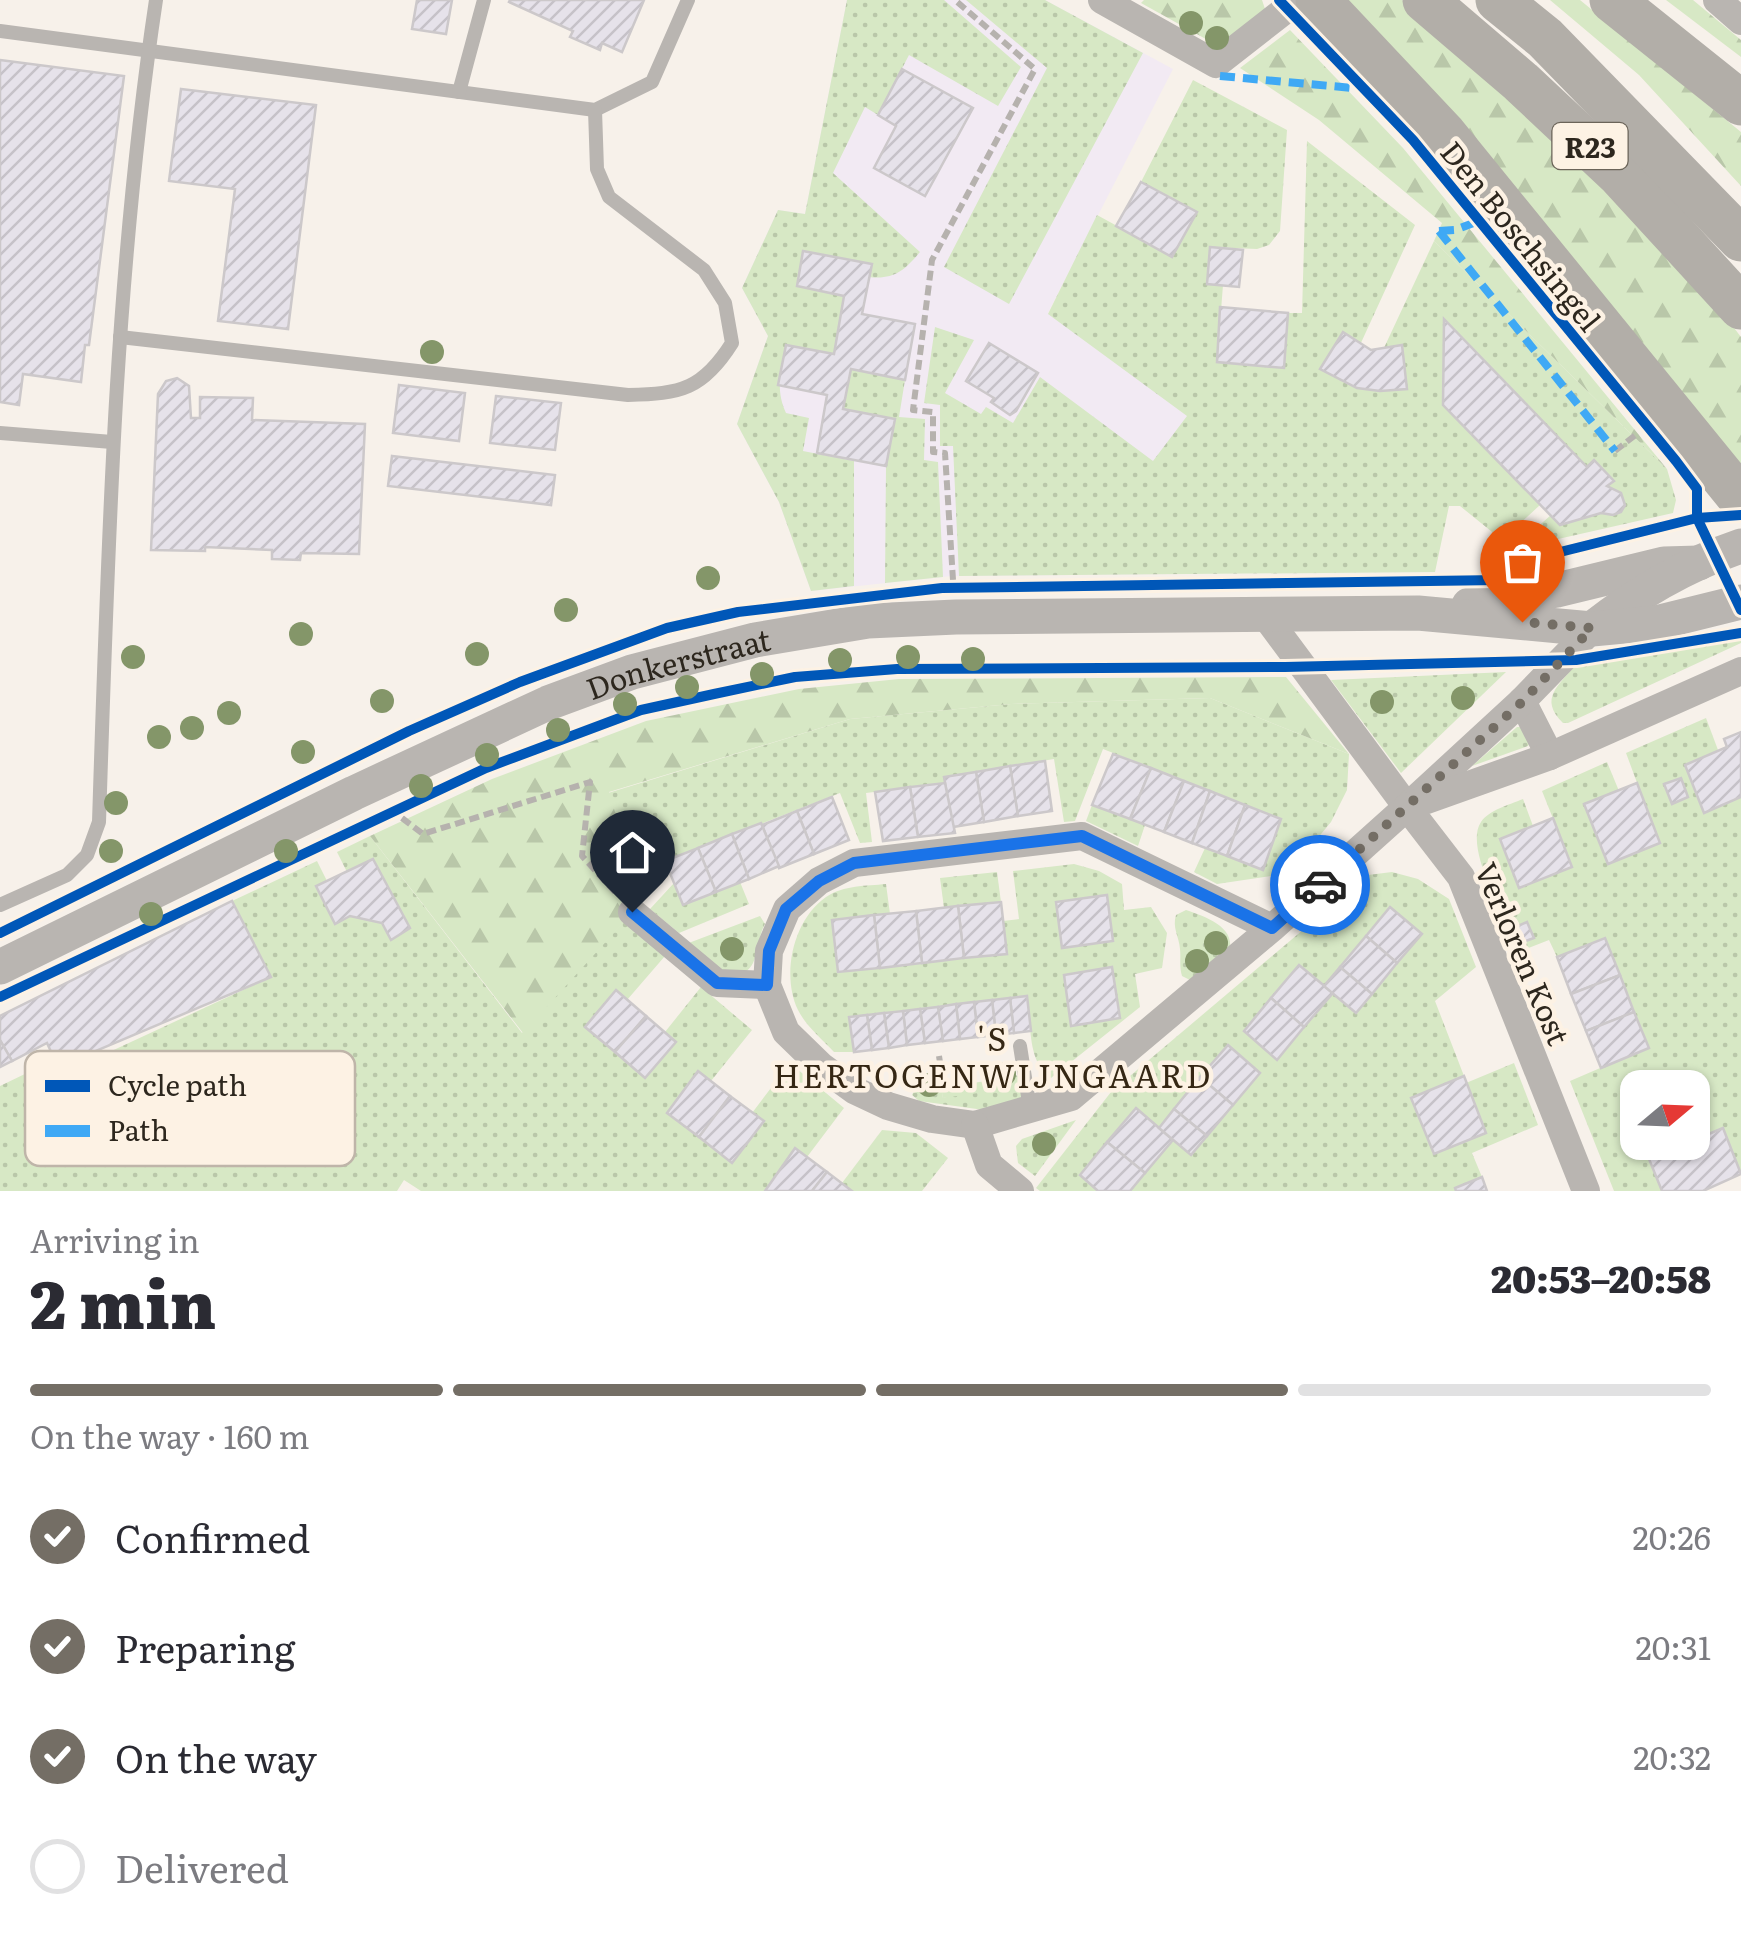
<!DOCTYPE html>
<meta charset="utf-8">
<style>
:root{--surface:#fff;--page:#f2f2f3;--text:#2b2b33;--muted:#7c7c81;--line:#e1e1e2;--accent:#746e65}
body{margin:0;font-family:Literata,serif;background:var(--page);color:var(--text);height:100vh;display:flex;flex-direction:column;font-size:38px;white-space:nowrap}
*{box-sizing:border-box;margin:0}
p{font-size:32px;color:var(--muted)}
.icon{flex:none;width:55px;height:55px;fill:none;stroke:currentColor;stroke-width:2;stroke-linecap:round;stroke-linejoin:round}
.map{position:relative;height:1191px;overflow:hidden}
.details{display:flex;flex-direction:column;background:var(--surface);flex:1}
.details>*{flex:none}
.needle{width:65px;rotate:71deg}
.tools{position:absolute;left:1620px;top:1070px;display:grid;gap:20px}
.tools a{display:grid;place-items:center;width:90px;height:90px;border-radius:20px;background:var(--surface);box-shadow:0 2px 8px #0004;font-size:50px}
.pin{position:absolute;display:grid;place-items:center;width:85px;height:85px;color:#fff;margin:-102px -42px;border-radius:50% 50% 50% 0;rotate:-45deg;box-shadow:0 0 10px #0007}
.pin .icon{rotate:45deg}
.courier{position:absolute;display:grid;place-items:center;width:100px;height:100px;margin:-50px;border:8px solid #1a73e8;border-radius:50%;background:#fff;color:#222;box-shadow:0 2px 12px #0007}
.overview em{font-style:normal;font-weight:800}
.overview div{display:flex;flex-direction:column-reverse}
.overview{display:flex;align-items:center;justify-content:space-between;height:170px;padding:0 30px}
h1{font-size:65px;font-weight:800;line-height:75px}
.bar{display:grid;grid-template-columns:repeat(4,1fr);gap:15px 10px;align-content:center;height:120px;padding:0 30px}
.bar i{height:12px;border-radius:8px;background:var(--line)}
.bar .on{background:var(--accent)}
.bar p{grid-column:span 4}
ol{padding:0 30px;list-style:none}
li{display:flex;align-items:center;gap:30px;height:110px}
li p{margin-inline-start:auto}
li .icon{padding:10px;border-radius:50%;background:var(--accent);color:#fff;stroke-width:4}
li:last-child{color:var(--muted)}
li i{width:55px;height:55px;border:5px solid var(--line);border-radius:50%}
.map>svg:first-child{display:block}
.commercial{fill:#f2eaf3}
.green{fill:url(#green-dots);fill-rule:evenodd}
.forest{fill:url(#forest-firs)}
.pitch{fill:#d7e8c5}
.building{fill:url(#building-hatch);stroke:#ccc8ca;stroke-width:2.5}
.lines{fill:none;stroke-linecap:round;stroke-linejoin:round}
.path{stroke:#b6b2ae;stroke-width:6;stroke-dasharray:10 5;stroke-linecap:butt}
.service{stroke:#b9b5b1;stroke-width:14}
.minor{stroke:#b9b5b1;stroke-width:28}
.tertiary{stroke:#b9b5b1;stroke-width:35}
.primary{stroke:#b2aea8;stroke-width:45}
.quiet{stroke:#3fa9f5;stroke-width:8;stroke-dasharray:15 8;stroke-linecap:butt}
.cycleway-casing{stroke:#fdf2e4;stroke-width:16}
.cycleway{stroke:#0057b8;stroke-width:10}
.tree{fill:#849669}
.done{stroke:#746e65;stroke-width:10;stroke-dasharray:0 18}
.route{stroke:#1a73e8;stroke-width:12}
.labels{text-anchor:middle;dominant-baseline:central;stroke-width:9;stroke-linejoin:round;paint-order:stroke}
.shield{fill:#fdf2e4;stroke:#6b6459;stroke-width:2.5}
.shield-label{font-size:28px;font-weight:bold;fill:#2d271e}
.street-label{font-size:30px;fill:#2d271e;stroke:#fdf2e4}
.neighbourhood-label{font-size:32px;letter-spacing:2.5px;fill:#352714;stroke:#fdf2e4}
.key{fill:#fdf2e4;stroke:#bfb5a9;stroke-width:2.5}
.key-label{font-size:28px;fill:#2d271e}
</style>
<div class="map">
<svg width="1741" height="1191" viewBox="0 0 1741 1191">
<defs>
<pattern id="green-dots" width="8" height="8" patternUnits="userSpaceOnUse" patternTransform="scale(2.5)"><rect width="8" height="8" fill="#d7e8c5"/><path d="M2 2h.1M6 6h.1" fill="none" stroke="#b9c7a9" stroke-width="1.8" stroke-linecap="round"/></pattern>
<pattern id="forest-firs" width="22" height="20" patternUnits="userSpaceOnUse" patternTransform="scale(2.5)"><rect width="22" height="20" fill="#d7e8c5"/><path d="M5 1l3.5 6h-7zM16 11l3.5 6h-7z" fill="#b9c7a9"/></pattern>
<pattern id="building-hatch" width="6" height="6" patternUnits="userSpaceOnUse" patternTransform="scale(2.5)"><rect width="6" height="6" fill="#e6e2ea"/><path d="M-1 1l2-2M0 6l6-6M5 7l2-2" fill="none" stroke="#c6c2c8"/></pattern>
</defs>
<rect width="100%" height="100%" fill="#f7f1ea"/>
<polygon class="commercial" points="847,0 1045,0 1173,69 1048,313 1187,415 1174,574 952,576 811,591 779,502 737,424 768,336 742,288 778,210 805,214"/>
<g class="green">
<path d="M847 0H944L1021 67 998 106 909 55 878 115 865 107 833 173 920 252C905 270 894 280 869 277L871 264 804 251 797 286 844 296 834 354 786 345C781 370 775 389 786 413L809 418 803 451 854 461V586L811 591 779 502 737 424 768 336 742 288 778 210 805 214Z"/>
<polygon points="966,0 1045,0 1143,53 1009,304 944,267 1047,68"/>
<path d="M1193 80 1287 130 1280 231 1269 245 1257 249 1210 247 1207 283 1223 285 1217 362 1284 367 1288 313H1302L1307 141 1415 225 1360 345 1343 332 1321 369C1349 387 1374 393 1407 389L1402 345 1383 350 1434 241 1667 469 1676 500 1673 513 1536 544 1496 572H1486L1551 515 1560 525 1601 513 1613 515 1621 512 1625 504 1621 493 1607 486 1613 481 1595 460 1587 467 1443 405 1540 505 1502 540 1460 506H1449L1435 572 959 576 953 446H940V405L924 403 935 327 974 340 945 393 981 414 986 407 1013 423 1040 377 1153 461 1187 416 1048 314 1097 215 1172 256 1196 212 1141 182Z"/>
<polygon points="851,369 905,380 899,417 925,419 924,460 938,462 943,577 885,583 886,466 895,419 843,409"/>
<path d="M1741 638V643L1568 723H1563C1538 698 1559 686 1576 664Z"/>
<polygon points="1506,672 1401,773 1331,680"/>
<polygon points="1210,698 1349,754 1347,790 1331,822 1302,857 1271,876 1217,884 1194,872 1205,848 1263,870 1280,819 1103,749 1075,821 1064,822 1054,759 945,777 945,783 866,793 872,842 860,843 840,793 666,861 669,871 642,902 608,793 850,719 1011,704"/>
<path d="M1706 718 1718 750 1685 765 1705 813 1741 797V1174L1723 1128 1693 1141 1692 1088H1638V1142L1688 1143 1649 1159 1662 1191H1614L1570 1081 1649 1047 1605 938 1557 957 1549 940 1518 952 1515 945 1533 938 1527 923 1509 930C1499 906 1465 845 1481 822 1489 810 1509 805 1523 799L1533 826 1500 839 1519 887 1572 866 1542 791 1607 762 1619 791 1585 805 1608 863 1659 842 1626 753Z"/>
<polygon points="1517,727 1524,727 1531,740 1528,746 1472,766"/>
<polygon points="1092,805 1145,825 1138,846 1086,821"/>
<polygon points="370,836 522,1033 624,921 665,956 627,1000 616,991 585,1027 645,1078 676,1043 665,1032 701,987 752,1030 711,1081 697,1071 668,1112 752,1113 790,1063 844,1108 807,1157 795,1148 765,1191 421,1191 404,1180 397,1191 0,1191 0,1086 31,1071 49,1080 271,977 232,901 317,861 327,881 335,923 350,916 382,923 391,939 410,928 373,860 347,872 337,852"/>
<path d="M1074 864 1099 871 1122 884 1124 910 1151 907 1167 933 1162 968 1135 974 1140 1007 1051 1078C1026 1061 1032 1023 1027 996L850 1017 854 1052H834C822 1039 806 1026 798 1010 781 975 793 920 826 897 844 885 866 886 886 884L890 914 832 920 838 972 1006 954 1003 921 1019 919 1013 871ZM1056 903 1113 941 1063 948ZM1112 967 1120 1018 1071 1025 1065 975Z"/>
<polygon points="997,872 1001,902 944,908 940,878"/>
<path d="M1392 872 1418 879 1449 899 1476 967 1435 1001 1464 1076 1411 1098 1434 1154 1485 1133 1466 1083 1514 1063 1538 1125 1472 1153 1482 1177 1455 1188 1456 1191H1130L1173 1140 1192 1154 1260 1073 1200 1077 1159 1128 1135 1109 1080 1175 1098 1191H1040L1036 1188 1111 1092 1368 875ZM1422 934 1356 1013 1333 993 1277 1059 1244 1031 1299 965 1324 986Z"/>
<polygon points="740,882 749,904 679,933 650,909 674,883 683,905"/>
<path d="M1186 910C1206 917 1234 926 1230 950L1194 982 1182 976C1179 966 1181 959 1180 949 1179 936 1172 928 1176 915Z"/>
<path d="M760 916 765 924C758 936 759 951 753 963 738 992 700 955 686 944Z"/>
<polygon points="1009,1070 1020,1078 1022,1095 1016,1104 984,1110 919,1101 912,1095 919,1082 940,1078 943,1098 1011,1077 996,1080 995,1071"/>
<polygon points="1076,1120 1035,1176 1018,1163 1016,1146 1022,1139"/>
<polygon points="882,1130 916,1133 948,1158 922,1191 852,1191 842,1183"/>
</g>
<g class="forest">
<polygon points="1144,0 1262,0 1265,9 1226,41 1213,43 1141,3"/>
<polygon points="1329,0 1402,0 1504,87 1601,182 1728,320 1741,337 1741,464"/>
<polygon points="1550,0 1580,0 1741,132 1741,186 1639,75"/>
<polygon points="1666,0 1693,0 1741,40 1741,57"/>
<polygon points="1290,30 1403,148 1667,469 1434,241 1442,223 1319,120 1240,68"/>
<polygon points="1286,677 1349,754 1210,698 1011,704 850,719 609,792 642,902 523,1033 370,836 492,779 646,721 799,689 899,679"/>
</g>
<polygon class="pitch" points="1011,1077 1013,1088 943,1098 941,1088"/>
<g class="building">
<polygon points="417,0 452,0 446,34 412,29"/>
<polygon points="510,0 644,0 622,52 602,43 600,50 570,37 573,31 509,2"/>
<polygon points="0,60 124,76 89,345 85,345 81,382 23,374 19,405 0,402"/>
<polygon points="902,69 973,108 925,196 874,168 896,126 878,115"/>
<polygon points="181,89 316,105 288,329 218,321 235,189 169,181"/>
<polygon points="1141,182 1197,212 1172,257 1116,226"/>
<polygon points="1210,247 1243,250 1239,287 1207,284"/>
<polygon points="803,251 872,264 862,314 915,324 905,380 851,369 843,409 895,419 886,466 817,453 827,395 778,385 786,345 834,354 844,296 797,286"/>
<polygon points="1220,307 1288,313 1284,368 1217,362"/>
<polygon points="1444,319 1587,467 1594,460 1614,481 1607,486 1621,493 1625,505 1621,512 1613,515 1601,513 1560,525 1443,405"/>
<polygon points="1343,332 1371,350 1402,345 1407,389 1380,391 1357,388 1320,369"/>
<polygon points="989,343 1038,373 1016,411 1010,415 991,402 994,398 966,381"/>
<polygon points="177,378 189,386 191,418 200,418 200,397 253,398 252,420 365,424 359,554 301,553 300,560 272,559 272,550 205,547 205,551 151,550 158,394 166,381"/>
<polygon points="399,385 465,393 459,441 393,433"/>
<polygon points="496,396 561,403 555,450 490,443"/>
<polygon points="392,456 555,475 551,505 388,486"/>
<polygon points="1741,732 1741,797 1704,813 1685,765 1727,747 1724,739"/>
<polygon points="1113,754 1151,768 1130,819 1092,805"/>
<polygon points="1045,761 1052,811 1018,816 1010,766"/>
<polygon points="1010,766 1018,816 984,822 976,772"/>
<polygon points="1151,768 1184,781 1164,832 1130,819"/>
<polygon points="976,772 984,822 953,827 944,777"/>
<polygon points="1681,778 1688,797 1672,804 1664,784"/>
<polygon points="1184,781 1210,791 1192,843 1164,832"/>
<polygon points="945,783 955,833 918,837 910,787"/>
<polygon points="1637,783 1660,843 1608,864 1584,804"/>
<polygon points="910,787 918,837 883,841 875,792"/>
<polygon points="1210,791 1245,805 1227,856 1192,843"/>
<polygon points="832,797 849,840 814,854 797,811"/>
<polygon points="1245,805 1281,819 1263,870 1227,856"/>
<polygon points="797,811 814,854 779,868 762,825"/>
<polygon points="1553,818 1572,867 1519,888 1500,839"/>
<polygon points="761,823 779,866 749,879 732,834"/>
<polygon points="732,834 749,879 716,892 698,848"/>
<polygon points="698,848 716,892 683,905 665,861"/>
<polygon points="373,859 410,928 391,940 382,923 350,916 335,924 316,886"/>
<polygon points="1107,895 1113,941 1062,948 1056,902"/>
<polygon points="232,901 271,977 58,1067 47,1043 12,1061 0,1040 0,1016"/>
<polygon points="1001,902 1007,954 964,958 958,906"/>
<polygon points="958,906 964,958 922,963 916,911"/>
<polygon points="1390,907 1422,934 1397,963 1366,936"/>
<polygon points="916,911 922,963 880,968 874,915"/>
<polygon points="874,915 880,968 838,972 832,920"/>
<polygon points="1527,922 1534,938 1515,945 1509,930"/>
<polygon points="1366,936 1397,963 1372,994 1340,967"/>
<polygon points="1605,938 1620,975 1571,994 1557,957"/>
<polygon points="1299,965 1333,993 1304,1027 1271,998"/>
<polygon points="1112,967 1120,1018 1071,1026 1064,975"/>
<polygon points="1340,967 1372,994 1356,1013 1324,986"/>
<polygon points="1620,975 1634,1012 1586,1031 1571,994"/>
<polygon points="616,990 646,1016 615,1052 585,1027"/>
<polygon points="1027,996 1031,1031 1014,1033 1010,998"/>
<polygon points="1010,998 1014,1033 996,1035 992,1000"/>
<polygon points="1271,998 1304,1027 1277,1060 1244,1031"/>
<polygon points="992,1000 996,1035 978,1037 974,1002"/>
<polygon points="974,1002 978,1037 960,1039 956,1004"/>
<polygon points="956,1004 960,1039 943,1041 938,1007"/>
<polygon points="938,1007 943,1041 925,1043 920,1009"/>
<polygon points="920,1009 925,1043 907,1045 903,1011"/>
<polygon points="903,1011 907,1045 889,1048 884,1013"/>
<polygon points="1634,1012 1649,1048 1601,1068 1586,1031"/>
<polygon points="884,1013 889,1048 872,1050 867,1015"/>
<polygon points="867,1015 872,1050 854,1052 849,1017"/>
<polygon points="646,1016 676,1042 645,1078 615,1052"/>
<polygon points="0,1040 12,1061 0,1067"/>
<polygon points="1228,1045 1260,1073 1233,1105 1200,1077"/>
<polygon points="698,1071 730,1096 699,1137 667,1113"/>
<polygon points="1464,1076 1486,1133 1434,1154 1411,1098"/>
<polygon points="1200,1077 1233,1105 1207,1136 1174,1109"/>
<polygon points="730,1096 764,1121 732,1163 699,1137"/>
<polygon points="1136,1108 1173,1140 1145,1173 1107,1142"/>
<polygon points="1174,1109 1207,1136 1191,1155 1159,1128"/>
<polygon points="1723,1128 1741,1174 1703,1191 1662,1191 1649,1159"/>
<polygon points="1107,1142 1145,1173 1130,1191 1098,1191 1080,1175"/>
<polygon points="795,1148 827,1172 812,1191 765,1191"/>
<polygon points="827,1172 852,1191 812,1191"/>
<polygon points="1482,1177 1487,1191 1456,1191 1455,1188"/>
</g>
<g class="lines">
<g class="path">
<polyline points="1615,451 1638,433"/>
<polyline points="953,580 945,453 933,452 933,412 913,410 932,260 1035,69 955,0"/>
<polyline points="402,818 423,834 590,782 582,856 615,892"/>
<polyline points="939,1056 944,1088"/>
</g>
<g class="service">
<polyline points="0,31 595,110 652,82 688,0"/>
<polyline points="459,92 484,0"/>
<path d="M120 337 628 395C681 394 703 389 732 343L725 303 704 270 609 197 597 169 595 110"/>
<polyline points="0,433 112,442"/>
<path d="M0 905 67 875 87 855 99 822C108 547 115 272 156 0"/>
<polyline points="1020,1046 1030,1109"/>
</g>
<g class="minor">
<polyline points="1102,0 1216,64 1298,0"/>
<polyline points="1717,0 1741,21"/>
<polyline points="1264,614 1407,807"/>
<polyline points="1522,701 1550,756"/>
<polyline points="632,912 717,983 767,985"/>
<polyline points="1272,928 1082,836 854,863 819,881 787,909 769,951 767,985 786,1032 821,1066 854,1090 888,1106 932,1119 975,1125 1071,1097 1272,928 1407,807 1522,701 1592,629"/>
<polyline points="975,1125 989,1165 1020,1191"/>
<polyline points="1586,1191 1461,877 1407,807 1550,756 1741,671"/>
</g>
<g class="tertiary">
<polyline points="1469,605 1557,590 1664,564 1699,563"/>
<path d="M1593 628C1636 594 1688 564 1741 546"/>
<path id="s1" d="M0 967 354 793 548 703 632 672 755 640 868 621 956 617 1418 613 1592 629 1656 623 1741 602"/>
</g>
<g class="primary">
<polyline points="1318,0 1444,134 1741,499"/>
<polyline points="1425,0 1521,82 1619,174 1741,307"/>
<polyline points="1498,0 1545,38 1741,239"/>
<polyline points="1612,0 1741,103"/>
</g>
<g class="quiet">
<polyline points="1220,76 1364,89"/>
<polyline points="1439,231 1615,451"/>
<polyline points="1439,231 1455,230 1479,221"/>
<polyline points="632,912 717,983 767,985"/>
</g>
<g class="cycleway-casing">
<g id="cycleway">
<polyline points="1279,0 1413,140 1676,461 1697,489 1697,518 1741,610"/>
<polyline points="0,933 409,731 520,682 667,628 738,612 942,588 1499,580 1540,557 1697,518 1741,515"/>
<polyline points="0,997 486,768 641,710 714,694 795,677 897,669 1285,667 1576,660 1741,633"/>
</g>
</g>
<use href="#cycleway" class="cycleway"/>
</g>
<g class="tree">
<circle cx="1191" cy="23" r="12"/>
<circle cx="1217" cy="38" r="12"/>
<circle cx="432" cy="352" r="12"/>
<circle cx="708" cy="578" r="12"/>
<circle cx="566" cy="610" r="12"/>
<circle cx="301" cy="634" r="12"/>
<circle cx="477" cy="654" r="12"/>
<circle cx="133" cy="657" r="12"/>
<circle cx="908" cy="657" r="12"/>
<circle cx="973" cy="659" r="12"/>
<circle cx="840" cy="660" r="12"/>
<circle cx="762" cy="674" r="12"/>
<circle cx="687" cy="687" r="12"/>
<circle cx="1463" cy="698" r="12"/>
<circle cx="382" cy="701" r="12"/>
<circle cx="1382" cy="702" r="12"/>
<circle cx="625" cy="704" r="12"/>
<circle cx="229" cy="713" r="12"/>
<circle cx="192" cy="728" r="12"/>
<circle cx="558" cy="730" r="12"/>
<circle cx="159" cy="737" r="12"/>
<circle cx="303" cy="752" r="12"/>
<circle cx="487" cy="755" r="12"/>
<circle cx="421" cy="786" r="12"/>
<circle cx="116" cy="803" r="12"/>
<circle cx="111" cy="851" r="12"/>
<circle cx="286" cy="851" r="12"/>
<circle cx="151" cy="914" r="12"/>
<circle cx="1216" cy="943" r="12"/>
<circle cx="732" cy="949" r="12"/>
<circle cx="1197" cy="961" r="12"/>
<circle cx="1004" cy="1074" r="12"/>
<circle cx="929" cy="1085" r="12"/>
<circle cx="1044" cy="1144" r="12"/>
</g>
<g class="lines">
<polyline class="done" points="1320,885 1522,702 1592,628 1522,622"/>
<polyline class="route" points="632,912 717,983 767,985 769,951 786,909 819,881 854,863 1082,836 1272,928 1320,885"/>
</g>
<g class="labels">
<rect class="shield" x="1552.5" y="123" width="75" height="46" rx="8"/>
<g class="shield-label">
<text x="1590" y="146">R23</text>
</g>
<g class="street-label">
<text transform="translate(1522 235) rotate(51)">Den Boschsingel</text>
<text stroke="none"><textPath href="#s1" startOffset="745">Donkerstraat</textPath></text>
<text transform="translate(1524 953) rotate(67)">Verloren Kost</text>
</g>
<g class="neighbourhood-label">
<text x="993" y="1037">'S<tspan x="993" dy="37">HERTOGENWIJNGAARD</tspan></text>
</g>
</g>
<rect x="25" y="1051" width="330" height="115" rx="15" class="key"/>
<rect x="45" y="1080" width="45" height="12" fill="#0057b8"/>
<rect x="45" y="1125" width="45" height="12" fill="#3fa9f5"/>
<g class="key-label">
<text x="108" y="1096">Cycle path</text>
<text x="108" y="1141">Path</text>
</g>
</svg>
<div class="tools">
<a><svg class="needle" viewBox="-14 -14 28 28"><path d="M0-13l5 13h-10z" fill="#e53935"/><path d="M0 13l5-13h-10z" fill="#7c7c81"/></svg></a>
</div>
<div class="pin" style="left:1522px;top:622px;background:#ea580c"><svg class="icon" aria-label="bag" viewBox="0 0 24 24"><path d="M5 8h14l-1 12H6zM9 8a3 3 0 0 1 6 0"/></svg></div>
<div class="pin" style="left:632px;top:912px;background:#1f2937"><svg class="icon" aria-label="home" viewBox="0 0 24 24"><path d="M3 11l9-7 9 7M6 9v11h12V9"/></svg></div>
<div class="courier" style="left:1320px;top:885px"><svg class="icon" aria-label="car" viewBox="0 0 24 24"><path d="M5 17H2v-5l4-1 3-4h7l3 4 3 1v5h-3M9 17h6M6 11h13"/><circle cx="7" cy="17" r="2"/><circle cx="17" cy="17" r="2"/></svg></div>
</div>
<section class="details">
<div class="overview"><div><h1>2 min</h1><p>Arriving in</p></div><em>20:53–20:58</em></div>
<div class="bar"><i class="on"></i><i class="on"></i><i class="on"></i><i></i><p>On the way · 160 m</p></div>
<ol>
<li><svg class="icon" aria-label="check" viewBox="0 0 24 24"><path d="M5 12l5 5 9-10"/></svg>Confirmed<p>20:26</p></li>
<li><svg class="icon" aria-label="check" viewBox="0 0 24 24"><path d="M5 12l5 5 9-10"/></svg>Preparing<p>20:31</p></li>
<li><svg class="icon" aria-label="check" viewBox="0 0 24 24"><path d="M5 12l5 5 9-10"/></svg>On the way<p>20:32</p></li>
<li><i></i>Delivered</li>
</ol>
</section>
